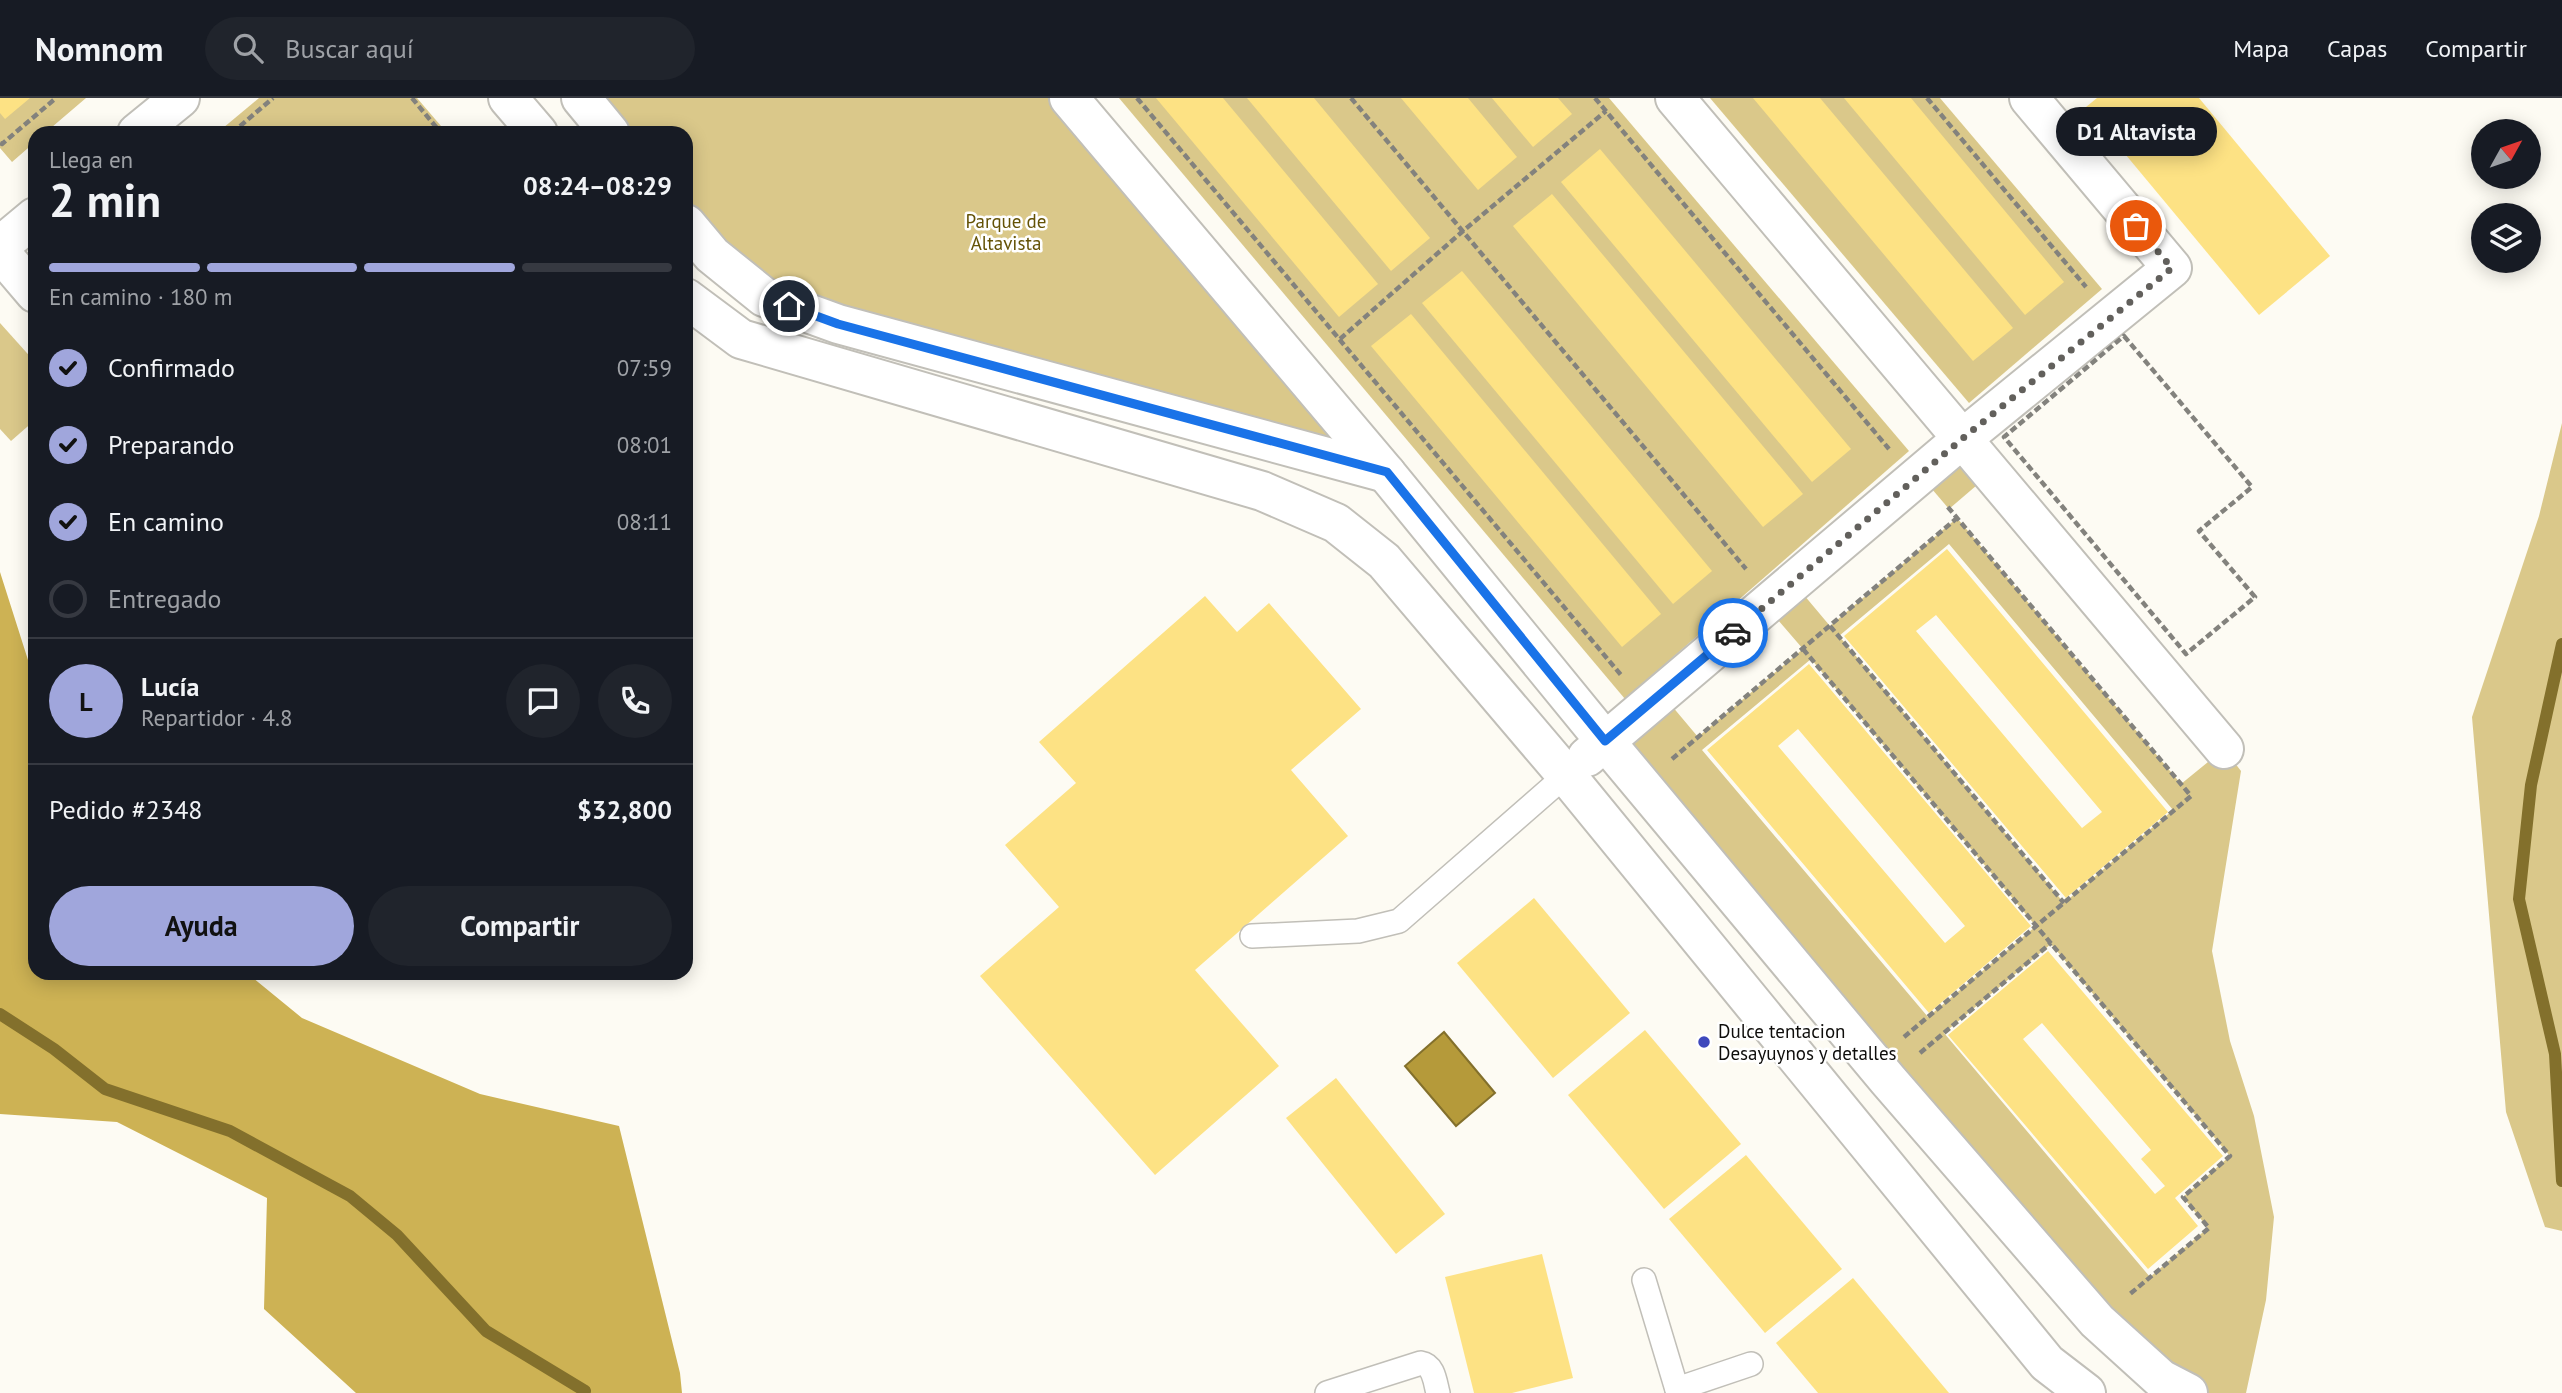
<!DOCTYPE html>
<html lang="es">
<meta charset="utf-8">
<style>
:root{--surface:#171b24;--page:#20242c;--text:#f1f3f6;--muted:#9ea1a6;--line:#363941;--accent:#a0a6dc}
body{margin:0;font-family:"PT Sans",sans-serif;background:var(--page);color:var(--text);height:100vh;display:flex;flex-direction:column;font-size:26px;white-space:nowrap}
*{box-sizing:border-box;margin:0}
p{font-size:23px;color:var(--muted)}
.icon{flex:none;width:38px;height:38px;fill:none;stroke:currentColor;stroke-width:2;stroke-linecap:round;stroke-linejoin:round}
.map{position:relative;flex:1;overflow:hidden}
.drawer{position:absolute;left:28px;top:28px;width:665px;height:854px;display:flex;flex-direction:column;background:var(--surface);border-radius:21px;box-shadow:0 4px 18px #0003}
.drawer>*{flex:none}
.needle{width:46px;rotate:50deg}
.buttons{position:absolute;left:2471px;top:21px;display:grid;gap:14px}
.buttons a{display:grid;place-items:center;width:70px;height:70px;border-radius:50%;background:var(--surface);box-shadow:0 4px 18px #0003;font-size:35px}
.pin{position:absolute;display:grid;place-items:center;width:60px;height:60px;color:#fff;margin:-30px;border:4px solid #fff;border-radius:50%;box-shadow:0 2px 7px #0007}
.courier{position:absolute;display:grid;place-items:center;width:70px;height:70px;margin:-35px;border:5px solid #1a73e8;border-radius:50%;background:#fff;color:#222;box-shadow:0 2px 9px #0007}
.bubble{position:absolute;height:49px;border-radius:24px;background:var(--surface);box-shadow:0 4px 18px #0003;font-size:23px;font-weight:700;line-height:49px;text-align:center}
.overview em{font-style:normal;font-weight:700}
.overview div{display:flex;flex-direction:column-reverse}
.overview{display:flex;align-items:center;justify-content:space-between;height:119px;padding:0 21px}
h1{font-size:46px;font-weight:700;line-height:52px}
.bar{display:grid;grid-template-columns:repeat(4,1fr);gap:10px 7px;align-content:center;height:84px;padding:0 21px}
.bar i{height:9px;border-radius:5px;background:var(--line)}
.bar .on{background:var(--accent)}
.bar p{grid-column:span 4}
.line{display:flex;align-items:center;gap:18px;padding:0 21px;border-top:2px solid var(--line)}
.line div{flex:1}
.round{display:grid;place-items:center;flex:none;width:74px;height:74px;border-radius:37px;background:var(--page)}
ol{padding:0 21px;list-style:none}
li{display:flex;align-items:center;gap:21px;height:77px}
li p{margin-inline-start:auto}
li .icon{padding:7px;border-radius:50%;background:var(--accent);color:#111;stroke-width:4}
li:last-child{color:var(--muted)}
li i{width:38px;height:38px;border:4px solid var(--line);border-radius:50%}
.primary-button{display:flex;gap:14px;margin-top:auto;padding:14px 21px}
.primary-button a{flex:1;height:80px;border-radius:42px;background:var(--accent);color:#111;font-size:28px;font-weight:700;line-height:80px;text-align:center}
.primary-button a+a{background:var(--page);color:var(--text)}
header{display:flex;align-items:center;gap:42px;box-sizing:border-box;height:98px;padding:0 35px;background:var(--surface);border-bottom:2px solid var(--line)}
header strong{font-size:33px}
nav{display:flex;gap:38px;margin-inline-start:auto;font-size:24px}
.search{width:490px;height:63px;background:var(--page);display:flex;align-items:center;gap:18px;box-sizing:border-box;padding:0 24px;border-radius:38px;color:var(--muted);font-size:26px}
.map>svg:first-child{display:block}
.green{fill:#dac88a;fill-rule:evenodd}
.forest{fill:#cdb254}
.water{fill:#b59a3a;stroke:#83702c;stroke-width:2}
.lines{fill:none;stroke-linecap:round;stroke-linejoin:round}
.stream{stroke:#83702c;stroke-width:12}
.building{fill:#fde284;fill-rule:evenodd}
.lane-casing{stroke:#c1bfb8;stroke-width:26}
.street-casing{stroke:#c1bfb8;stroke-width:42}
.path{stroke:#83827d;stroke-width:4.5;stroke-dasharray:7 3.5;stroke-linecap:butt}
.lane{stroke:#fff;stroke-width:23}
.street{stroke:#fff;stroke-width:38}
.done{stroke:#62605c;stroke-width:7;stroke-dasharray:0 12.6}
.route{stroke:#1a73e8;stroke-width:9}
.poi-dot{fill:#3e48bc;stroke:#fff;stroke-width:2.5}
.labels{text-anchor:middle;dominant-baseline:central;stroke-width:5;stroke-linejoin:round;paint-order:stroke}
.park-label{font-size:19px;fill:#645206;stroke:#fff}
.poi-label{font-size:19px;fill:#0e0d0b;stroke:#fff;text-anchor:start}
</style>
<header>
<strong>Nomnom</strong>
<div class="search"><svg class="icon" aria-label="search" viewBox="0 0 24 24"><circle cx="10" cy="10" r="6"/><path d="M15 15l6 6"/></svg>Buscar aquí</div>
<nav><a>Mapa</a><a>Capas</a><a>Compartir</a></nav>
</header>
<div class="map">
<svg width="2562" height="1295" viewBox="0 0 2562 1295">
<rect width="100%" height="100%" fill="#fdfbf3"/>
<g class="green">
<polygon points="0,0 86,0 45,35 35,35 35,44 12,64 0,50"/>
<polygon points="259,0 417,0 447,35 217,35"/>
<polygon points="581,0 1069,0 1386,375 838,226 686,126 686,35 610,35"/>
<polygon points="1119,0 1609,0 1909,353 1625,601"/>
<polygon points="1710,0 1940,0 2102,191 1969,305"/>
<polygon points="0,225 35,264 35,322 11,343 0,331"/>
<polygon points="2562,325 2562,1133 2545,1129 2506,1014 2472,619 2539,418"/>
<polygon points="1962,341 1991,375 1949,411 1920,377"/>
<path d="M1957 420 2181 686 2224 651 2241 673 2212 853 2230 943 2254 1018 2274 1119 2266 1202 2246 1295H2188L2161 1281 1605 643 1661 595 1698 639 1803 551 1765 507 1793 484 1830 528ZM1949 446 2173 712 2064 805 1839 538ZM1811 561 2036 828 1928 919 1702 652ZM2051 846 2230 1058 2183 1099 2208 1130 2150 1179 1944 935Z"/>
</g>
<polygon class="forest" points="0,474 35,584 35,875 247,875 302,920 480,996 619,1028 680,1275 682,1295 356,1295 264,1211 267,1100 117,1024 0,1016"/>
<polygon class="water" points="1444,934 1495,995 1456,1028 1405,968"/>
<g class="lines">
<g class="stream">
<polyline points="2562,546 2531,687 2519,801 2555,956 2562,1083"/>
<polyline points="0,916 54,951 105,991 230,1033 350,1098 397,1137 486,1233 585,1293"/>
</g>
</g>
<g class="building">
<polygon points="0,0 30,0 5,21 0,15"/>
<polygon points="1156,0 1223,0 1378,186 1339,219"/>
<polygon points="1247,0 1314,0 1430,140 1391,173"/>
<polygon points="1401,0 1468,0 1517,59 1478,92"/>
<polygon points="1492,0 1558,0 1572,16 1533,49"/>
<polygon points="1753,0 1820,0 2013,230 1973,263"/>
<polygon points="1844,0 1911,0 2064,184 2025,217"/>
<polygon points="2097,0 2199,0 2330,158 2259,217 2086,9"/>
<polygon points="1600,51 1851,351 1812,384 1561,84"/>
<polygon points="1552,96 1803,396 1763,429 1513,128"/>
<polygon points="1462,173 1712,473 1673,506 1422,205"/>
<polygon points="1411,216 1661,516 1622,549 1371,248"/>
<path d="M1947 451 2168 714 2066 800 1844 538ZM1936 517 2102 714 2082 730 1916 533Z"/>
<polygon points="1205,498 1237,534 1269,505 1361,611 1291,672 1348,738 1195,872 1279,968 1155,1077 980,878 1059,809 1005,747 1076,685 1039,644"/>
<path d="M1809 566 2031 828 1929 915 1707 652ZM1798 631 1965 828 1945 845 1778 648Z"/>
<polygon points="1534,800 1630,915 1553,980 1457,865"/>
<path d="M2048 853 2223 1058 2175 1100 2198 1128 2148 1171 1948 937ZM2042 925 2151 1052 2141 1061 2165 1088 2155 1096 2023 941Z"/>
<polygon points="1645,932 1741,1046 1664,1111 1568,997"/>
<polygon points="1336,980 1445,1116 1396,1156 1286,1020"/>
<polygon points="1746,1057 1842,1171 1765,1235 1669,1121"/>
<polygon points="1542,1156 1573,1280 1512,1295 1474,1295 1445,1179"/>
<polygon points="1853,1180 1949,1295 1818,1295 1776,1245"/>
</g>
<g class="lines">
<g class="lane-casing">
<g id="lane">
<polyline points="1252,838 1358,833 1399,823 1566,677"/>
<polyline points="1644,1182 1678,1295"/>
<polyline points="1677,1291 1751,1266"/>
<path d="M1327 1295 1421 1265C1434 1267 1435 1284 1438 1295"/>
</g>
</g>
<g class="street-casing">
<g id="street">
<polyline points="508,0 538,35"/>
<polyline points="581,0 610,35"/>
<polyline points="1069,0 1386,375 1605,643 1888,982 2097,1223 2161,1281 2188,1295"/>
<polyline points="1675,0 2224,651"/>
<polyline points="137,35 180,0"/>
<polyline points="686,126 712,157 764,199 838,226 1386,375"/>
<polyline points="0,148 35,119"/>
<polyline points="0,154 35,195"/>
<polyline points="686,200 741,241 1262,393 1336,425 1384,463 1566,677 2047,1265 2086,1295"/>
<polyline points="1587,659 1962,341 2172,170 2029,0"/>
</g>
</g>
<g class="path">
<polyline points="412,0 441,35"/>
<polyline points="1137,0 1621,577"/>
<polyline points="1351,0 1746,471"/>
<polyline points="1595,0 1889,351"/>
<polyline points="1927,0 2086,189"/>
<polyline points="232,35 273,0"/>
<polyline points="0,45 2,46 56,0"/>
<polygon points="2124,238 2252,389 2199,433 2255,499 2186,556 2004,339"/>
<polyline points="1340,241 1463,133 1606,13"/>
<polyline points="1830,528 2064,805"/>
<polyline points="1803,551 2230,1058 2183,1099 2209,1130 2130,1196"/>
<polyline points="1672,661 1957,420"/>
<polyline points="1904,939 2191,698 1947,408"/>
<polyline points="1920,955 2051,845"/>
</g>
<use href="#lane" class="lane"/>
<use href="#street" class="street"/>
</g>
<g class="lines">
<polyline class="done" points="1733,535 1962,341 2172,170 2136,128"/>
<polyline class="route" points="789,208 838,226 1387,374 1605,643 1733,535"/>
</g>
<circle class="poi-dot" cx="1704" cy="944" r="7"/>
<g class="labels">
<g class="park-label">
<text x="1006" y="123">Parque de<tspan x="1006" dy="22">Altavista</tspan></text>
</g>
<g class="poi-label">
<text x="1718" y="933">Dulce tentacion<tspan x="1718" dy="22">Desayuynos y detalles</tspan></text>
</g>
</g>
</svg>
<div class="buttons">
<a><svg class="needle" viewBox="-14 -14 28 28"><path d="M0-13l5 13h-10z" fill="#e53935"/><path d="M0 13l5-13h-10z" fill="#9ea1a6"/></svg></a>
<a><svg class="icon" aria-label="layers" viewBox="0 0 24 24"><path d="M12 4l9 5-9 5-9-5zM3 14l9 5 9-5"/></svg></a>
</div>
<div class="pin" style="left:2136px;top:128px;background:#ea580c"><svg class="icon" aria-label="bag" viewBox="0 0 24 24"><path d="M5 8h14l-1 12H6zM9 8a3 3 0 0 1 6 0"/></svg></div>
<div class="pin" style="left:789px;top:208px;background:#1f2937"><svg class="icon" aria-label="home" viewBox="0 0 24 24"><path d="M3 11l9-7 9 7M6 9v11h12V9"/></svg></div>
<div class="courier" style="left:1733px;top:535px"><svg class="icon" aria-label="car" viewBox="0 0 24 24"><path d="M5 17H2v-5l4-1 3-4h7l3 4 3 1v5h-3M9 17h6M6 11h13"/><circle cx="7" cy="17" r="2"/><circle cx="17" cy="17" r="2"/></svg></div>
<div class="bubble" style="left:2056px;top:9px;width:161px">D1 Altavista</div>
<section class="drawer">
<div class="overview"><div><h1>2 min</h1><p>Llega en</p></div><em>08:24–08:29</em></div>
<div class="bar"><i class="on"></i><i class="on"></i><i class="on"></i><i></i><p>En camino · 180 m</p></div>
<ol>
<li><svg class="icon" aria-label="check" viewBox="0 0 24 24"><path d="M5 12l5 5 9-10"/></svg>Confirmado<p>07:59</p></li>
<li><svg class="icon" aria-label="check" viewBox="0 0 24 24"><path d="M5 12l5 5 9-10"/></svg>Preparando<p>08:01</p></li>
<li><svg class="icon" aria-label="check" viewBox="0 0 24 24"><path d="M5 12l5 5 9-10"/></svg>En camino<p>08:11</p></li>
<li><i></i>Entregado</li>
</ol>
<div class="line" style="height:126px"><b class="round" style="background:var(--accent);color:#111">L</b><div><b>Lucía</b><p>Repartidor · 4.8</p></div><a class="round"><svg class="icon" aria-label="chat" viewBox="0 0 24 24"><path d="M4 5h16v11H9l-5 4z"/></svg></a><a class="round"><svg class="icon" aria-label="phone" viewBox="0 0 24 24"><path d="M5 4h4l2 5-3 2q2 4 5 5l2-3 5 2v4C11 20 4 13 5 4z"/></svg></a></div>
<div class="line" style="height:91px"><div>Pedido #2348</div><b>$32,800</b></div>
<div class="primary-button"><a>Ayuda</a><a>Compartir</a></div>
</section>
</div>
